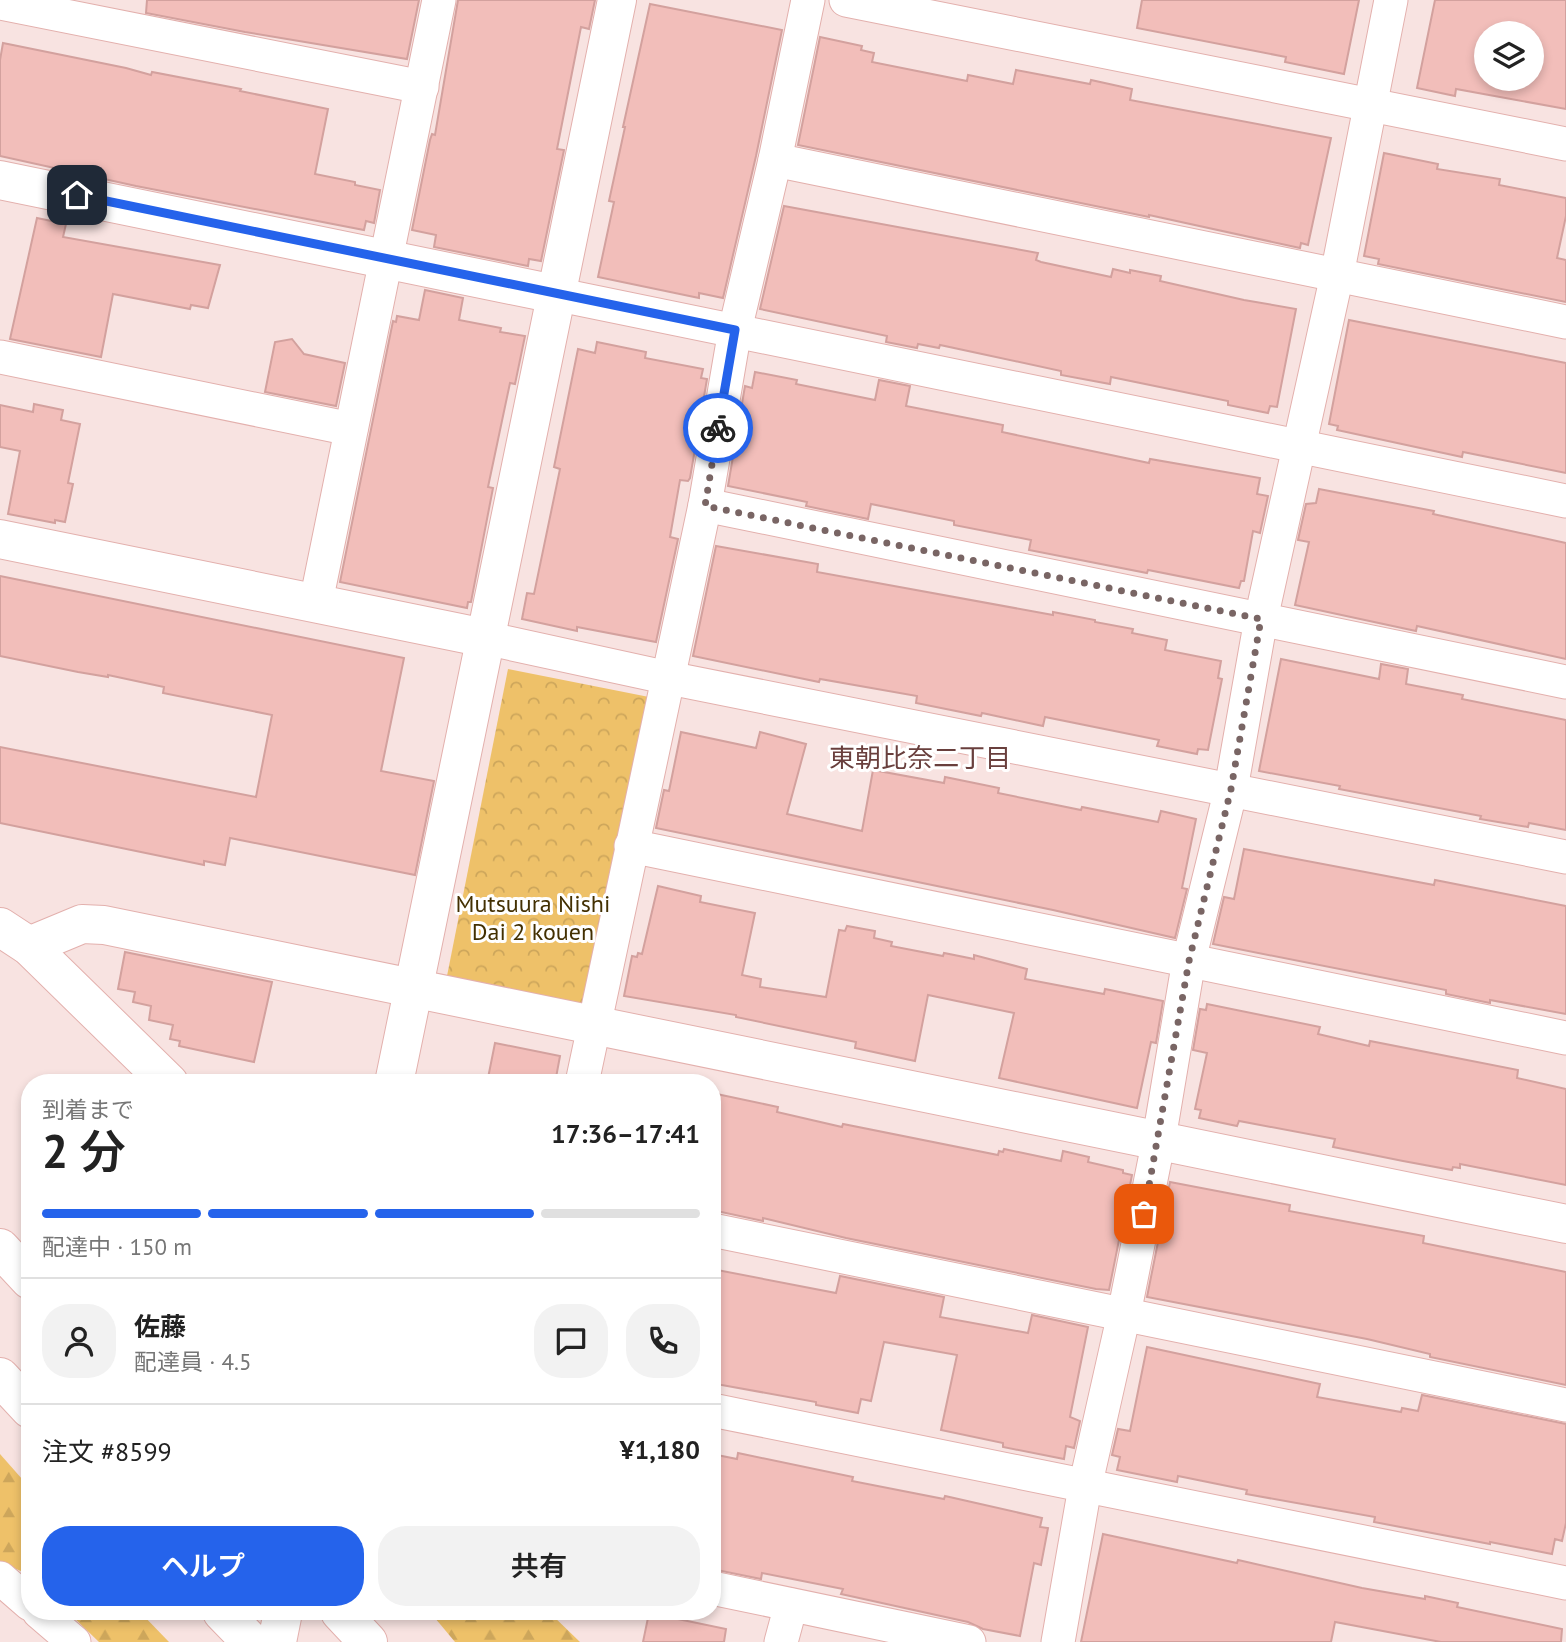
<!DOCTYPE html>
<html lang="ja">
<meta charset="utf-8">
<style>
:root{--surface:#fff;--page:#f2f2f2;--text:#222;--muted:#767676;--line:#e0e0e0;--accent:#2563eb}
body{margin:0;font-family:"PT Sans","Noto Sans JP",sans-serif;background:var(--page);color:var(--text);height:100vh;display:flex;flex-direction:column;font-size:26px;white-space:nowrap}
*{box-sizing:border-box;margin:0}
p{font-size:23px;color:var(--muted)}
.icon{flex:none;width:38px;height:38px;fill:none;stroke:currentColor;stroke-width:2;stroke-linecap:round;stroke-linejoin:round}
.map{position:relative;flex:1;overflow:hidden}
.sheet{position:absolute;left:21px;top:1074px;width:700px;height:546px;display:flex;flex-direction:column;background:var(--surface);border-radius:28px;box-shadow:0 4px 10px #0003}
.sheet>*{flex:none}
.fabs{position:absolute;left:1474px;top:21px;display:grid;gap:14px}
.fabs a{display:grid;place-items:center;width:70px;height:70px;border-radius:50%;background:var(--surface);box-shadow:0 4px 10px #0003;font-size:35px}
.pin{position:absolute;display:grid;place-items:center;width:60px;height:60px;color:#fff;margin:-30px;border-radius:14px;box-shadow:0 4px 10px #0006}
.courier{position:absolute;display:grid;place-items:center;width:70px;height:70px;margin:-35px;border:5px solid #2563eb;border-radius:50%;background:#fff;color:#222;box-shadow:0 2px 9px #0007}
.head em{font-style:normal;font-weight:600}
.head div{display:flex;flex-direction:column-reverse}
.head{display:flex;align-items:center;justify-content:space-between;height:119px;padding:0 21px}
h1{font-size:46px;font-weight:600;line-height:52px}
.bar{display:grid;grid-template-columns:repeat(4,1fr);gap:10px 7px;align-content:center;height:84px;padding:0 21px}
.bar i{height:9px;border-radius:5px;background:var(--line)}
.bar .active{background:var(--accent)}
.bar p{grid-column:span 4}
.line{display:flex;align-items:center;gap:18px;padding:0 21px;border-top:2px solid var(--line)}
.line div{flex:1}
.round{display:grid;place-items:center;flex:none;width:74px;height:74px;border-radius:28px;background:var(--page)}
.primary-button{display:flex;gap:14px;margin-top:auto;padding:14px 21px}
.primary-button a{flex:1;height:80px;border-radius:28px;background:var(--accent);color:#fff;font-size:28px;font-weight:600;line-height:80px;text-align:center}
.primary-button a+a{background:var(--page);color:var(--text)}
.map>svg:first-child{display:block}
.forest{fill:url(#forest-firs)}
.park{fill:url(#park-crowns)}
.building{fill:#f2beba;stroke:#d3a19e;stroke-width:2;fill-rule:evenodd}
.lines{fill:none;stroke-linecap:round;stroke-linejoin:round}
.minor-casing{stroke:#e3b0ad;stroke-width:35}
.tertiary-casing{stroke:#e3b0ad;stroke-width:40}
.motorway-casing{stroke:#e3b0ad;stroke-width:40}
.minor{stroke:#fff;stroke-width:33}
.tertiary{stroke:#fff;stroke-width:38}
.motorway{stroke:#fff;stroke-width:38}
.done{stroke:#796564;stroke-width:7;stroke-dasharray:0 12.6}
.route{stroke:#2563eb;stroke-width:9}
.labels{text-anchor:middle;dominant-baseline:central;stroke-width:6;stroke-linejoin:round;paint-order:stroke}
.park-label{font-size:24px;fill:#433002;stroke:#fff}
.neighbourhood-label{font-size:26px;fill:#693f3d;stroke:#fff}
</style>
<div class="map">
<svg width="1566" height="1642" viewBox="0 0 1566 1642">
<defs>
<pattern id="forest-firs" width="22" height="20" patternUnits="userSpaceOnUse" patternTransform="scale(1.75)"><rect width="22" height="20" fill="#eec169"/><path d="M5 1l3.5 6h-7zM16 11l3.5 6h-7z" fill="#cda65b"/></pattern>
<pattern id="park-crowns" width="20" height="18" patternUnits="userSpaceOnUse" patternTransform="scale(1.75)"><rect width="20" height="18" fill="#eec169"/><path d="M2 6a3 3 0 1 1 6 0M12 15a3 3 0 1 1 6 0" fill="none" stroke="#cda65b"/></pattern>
</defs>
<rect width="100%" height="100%" fill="#f8e3e1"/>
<g class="forest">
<polygon points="0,1454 30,1488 30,1575 0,1562"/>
<polygon points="68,1612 140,1612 169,1642 99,1642"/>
<polygon points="430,1612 549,1612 580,1642 455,1642"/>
</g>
<polygon class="park" points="508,669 649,697 589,1009 446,981"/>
<g class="building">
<polygon points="147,0 419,0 407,59 245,32 146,13"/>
<polygon points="458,0 595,0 589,29 581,27 557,149 564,150 541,261 529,259 528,266 434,247 436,235 412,230 430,140 432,134 435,135"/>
<polygon points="1142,0 1359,0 1344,74 1285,62 1286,57 1137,28"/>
<path d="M1435 0H1566V109L1456 89 1455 96 1417 88ZM1486 33H1531V79H1486Z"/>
<polygon points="650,4 782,30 756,156 723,298 699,293 699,298 598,277 614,202 609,201 625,127 623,127"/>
<polygon points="820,37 862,46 861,50 874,53 872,62 967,81 968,75 1013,84 1016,70 1090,84 1091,80 1132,89 1130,100 1331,138 1308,245 1301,243 1300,248 1149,215 1149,217 798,145"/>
<polygon points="3,43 126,68 151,75 152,72 241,89 240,91 328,109 315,174 355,182 355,185 380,190 374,223 366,221 364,230 136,186 0,156 0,60"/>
<polygon points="1384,153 1438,164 1437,169 1500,179 1499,185 1566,198 1566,216 1557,258 1566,260 1566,302 1378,264 1379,259 1364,256"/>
<polygon points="784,206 1038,253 1036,260 1041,262 1111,277 1113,269 1130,273 1130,270 1161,276 1160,281 1244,300 1296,309 1277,407 1270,406 1268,413 1228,405 1228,401 1111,377 1110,384 1061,375 1061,371 940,345 939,348 918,344 917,348 886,342 887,336 760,309"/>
<polygon points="37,218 66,224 63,237 220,265 208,308 191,305 190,309 113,294 101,357 10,339"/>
<polygon points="425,290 463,298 459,320 501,328 500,332 525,336 515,384 510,383 488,487 493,488 471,602 468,602 467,608 340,582 393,321 396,322 397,316 419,320"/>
<polygon points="1349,320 1566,363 1566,473 1463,452 1462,457 1337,430 1338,426 1329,424"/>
<polygon points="292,339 304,354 345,363 336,406 265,392 275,342"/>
<polygon points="597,342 646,352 645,358 703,369 701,378 707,379 690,478 688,481 680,480 670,537 678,539 656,642 577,627 577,631 522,619 527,593 534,594 560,469 554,467 578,349 595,353"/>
<polygon points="755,372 797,380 796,384 875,400 879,380 910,386 906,406 1003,425 1002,432 1149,463 1150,459 1260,478 1257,494 1268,496 1260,533 1253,531 1244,581 1241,581 1239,588 1148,570 1147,573 1029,550 1031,540 954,525 954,521 871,504 868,519 806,506 807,502 728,486 745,386 752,388"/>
<polygon points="34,404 63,410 61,420 80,424 68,483 73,484 65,522 55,520 55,523 8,514 20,451 0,447 0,405 33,412"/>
<polygon points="1319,489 1434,511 1433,514 1566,543 1566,659 1417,626 1416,631 1295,605 1309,542 1298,540 1306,504 1316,503"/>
<polygon points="716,546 818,564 817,572 1053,615 1053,612 1095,620 1095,622 1133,629 1132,633 1167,640 1165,650 1221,661 1218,678 1222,679 1208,750 1198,749 1197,754 1157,746 1159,740 1045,717 1043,726 982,713 981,716 916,703 917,696 820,679 819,682 693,656"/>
<polygon points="0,576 404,658 381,771 434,781 415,875 230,838 225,865 204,861 204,865 0,823 0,747 256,797 272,715 163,693 164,687 108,675 108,677 78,672 0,656"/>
<polygon points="1281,659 1379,679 1381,664 1408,669 1406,684 1463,695 1462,699 1566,720 1566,830 1529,823 1528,827 1480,819 1481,816 1339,789 1340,786 1259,771"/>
<polygon points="681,732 756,748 760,732 806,744 787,814 862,831 873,770 944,783 945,777 999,788 998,793 1081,810 1082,807 1158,822 1161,811 1196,819 1182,888 1187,889 1175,938 1053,910 656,828 664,790 669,791"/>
<polygon points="1244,849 1434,885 1435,880 1566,906 1566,1014 1490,1000 1490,1003 1446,994 1446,990 1213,944 1224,897 1234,899"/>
<polygon points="658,886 701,896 700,902 755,913 742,975 761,979 760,987 826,997 839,930 845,931 847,926 875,931 874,938 892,942 891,946 943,956 944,953 974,959 974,955 1027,969 1025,979 1104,994 1105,989 1163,1001 1156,1043 1151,1042 1137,1108 999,1078 1014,1013 928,995 915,1061 855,1048 856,1042 736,1017 736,1015 624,996 632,956 637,957 638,953 642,954"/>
<polygon points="125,952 272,982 254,1062 179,1046 180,1041 170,1039 173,1025 149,1020 151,1006 133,1002 135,992 118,989"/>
<polygon points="1207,1004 1320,1027 1318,1034 1369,1046 1370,1041 1518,1070 1517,1078 1566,1089 1566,1185 1460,1164 1460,1168 1453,1167 1452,1170 1403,1161 1333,1147 1335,1139 1239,1121 1237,1126 1199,1118 1201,1110 1195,1109 1207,1053 1193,1050 1200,1009 1206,1010"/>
<polygon points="495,1043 560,1056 555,1083 487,1083"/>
<polygon points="712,1093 778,1107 777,1112 842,1127 843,1124 998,1155 999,1151 1003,1152 1004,1149 1061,1161 1063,1151 1089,1157 1088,1162 1123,1170 1123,1173 1132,1175 1109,1290 1096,1289 846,1238 763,1218 763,1221 712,1210"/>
<polygon points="1170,1182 1290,1205 1289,1211 1424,1236 1423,1243 1566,1272 1566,1385 1430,1357 1430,1354 1367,1339 1147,1297"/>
<polygon points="712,1269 836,1293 840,1276 944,1297 940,1317 1028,1333 1032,1315 1088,1327 1070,1417 1080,1421 1074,1448 1066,1446 1064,1459 1003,1447 1003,1443 941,1430 957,1355 884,1342 871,1401 861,1399 858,1413 816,1405 816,1402 716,1384 719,1370 712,1368"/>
<polygon points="1147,1347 1320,1384 1317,1397 1401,1412 1402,1408 1418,1411 1422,1395 1566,1424 1566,1523 1562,1541 1555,1539 1552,1554 1490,1542 1490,1544 1374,1522 1375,1517 1246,1494 1247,1490 1178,1476 1177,1482 1117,1470 1120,1457 1112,1455 1118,1429 1130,1431"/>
<polygon points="738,1453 853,1477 852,1481 944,1499 945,1496 1042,1518 1040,1527 1048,1528 1041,1565 1034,1563 1020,1636 983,1629 968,1622 841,1594 843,1589 762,1573 761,1579 712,1569 712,1454 737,1459"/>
<polygon points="1103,1534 1237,1563 1238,1560 1362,1588 1425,1599 1425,1596 1458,1603 1457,1607 1562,1629 1561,1642 1441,1642 1335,1622 1331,1642 1081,1642"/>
<polygon points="649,1613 726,1629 724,1642 643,1642"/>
</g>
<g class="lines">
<g class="minor-casing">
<g id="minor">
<polyline points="846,0 1566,144"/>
<polyline points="0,3 422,87"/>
<polyline points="775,160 1566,322"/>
<polyline points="555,294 1566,501"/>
<polyline points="0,357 351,429"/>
<polyline points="705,505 1566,682"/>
<polyline points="316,602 439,0"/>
<polyline points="485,638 669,678 1566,857"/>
<polyline points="631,846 1566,1038"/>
<polyline points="582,1083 705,505 735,330 775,160 808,0"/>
<polyline points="712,1230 1566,1405"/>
<polyline points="712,1410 1566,1583"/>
<polyline points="0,1578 30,1604"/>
<polyline points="712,1588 969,1642"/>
<polyline points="39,1612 74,1642"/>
<polyline points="781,1642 791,1605"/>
<polyline points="1058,1642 1085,1487 1124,1314 1159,1139 1189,960 1231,789 1261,619 1337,275 1391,0"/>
</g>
</g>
<g class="tertiary-casing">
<g id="tertiary">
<polyline points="0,180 555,294"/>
<polyline points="0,539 485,638"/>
<polyline points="0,927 29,946 169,1083"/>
<polyline points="29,946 82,924 104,925 1566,1224"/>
<polyline points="394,1083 617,0"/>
<polyline points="277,1642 283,1612"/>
</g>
</g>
<g class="motorway-casing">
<g id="motorway">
<polyline points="0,1248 30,1280"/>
<polyline points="0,1377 30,1409"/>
<polyline points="222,1612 251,1642"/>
<polyline points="340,1612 368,1642"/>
</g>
</g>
<use href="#minor" class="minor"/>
<use href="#tertiary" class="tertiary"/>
<use href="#motorway" class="motorway"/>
</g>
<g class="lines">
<polyline class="done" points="718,428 705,506 1261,619 1231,789 1189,961 1144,1214"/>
<polyline class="route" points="77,195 735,330 718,428"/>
</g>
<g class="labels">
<g class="park-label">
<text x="533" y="903">Mutsuura Nishi<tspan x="533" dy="28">Dai 2 kouen</tspan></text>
</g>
<g class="neighbourhood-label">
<text x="920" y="757">東朝比奈二丁目</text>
</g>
</g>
</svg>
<div class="fabs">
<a><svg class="icon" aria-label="layers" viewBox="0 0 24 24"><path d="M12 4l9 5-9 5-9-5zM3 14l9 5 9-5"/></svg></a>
</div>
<div class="pin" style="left:1144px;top:1214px;background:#ea580c"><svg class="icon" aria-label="bag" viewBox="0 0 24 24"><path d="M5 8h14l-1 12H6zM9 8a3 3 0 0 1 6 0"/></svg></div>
<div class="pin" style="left:77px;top:195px;background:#1f2937"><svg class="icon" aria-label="home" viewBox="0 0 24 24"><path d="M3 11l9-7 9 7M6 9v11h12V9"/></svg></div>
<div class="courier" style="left:718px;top:428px"><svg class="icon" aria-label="bike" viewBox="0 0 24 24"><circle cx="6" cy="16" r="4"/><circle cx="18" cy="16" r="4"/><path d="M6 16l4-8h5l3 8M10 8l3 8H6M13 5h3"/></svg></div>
<section class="sheet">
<div class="head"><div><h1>2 分</h1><p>到着まで</p></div><em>17:36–17:41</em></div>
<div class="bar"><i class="active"></i><i class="active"></i><i class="active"></i><i></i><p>配達中 · 150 m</p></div>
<div class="line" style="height:126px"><a class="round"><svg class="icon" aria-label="person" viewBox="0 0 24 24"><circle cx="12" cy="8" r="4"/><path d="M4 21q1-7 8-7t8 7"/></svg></a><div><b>佐藤</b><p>配達員 · 4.5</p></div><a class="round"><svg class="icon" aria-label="chat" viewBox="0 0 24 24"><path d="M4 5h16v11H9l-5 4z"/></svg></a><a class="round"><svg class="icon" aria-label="phone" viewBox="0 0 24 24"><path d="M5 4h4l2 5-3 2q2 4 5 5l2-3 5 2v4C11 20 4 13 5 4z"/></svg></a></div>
<div class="line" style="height:91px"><div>注文 #8599</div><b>¥1,180</b></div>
<div class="primary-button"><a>ヘルプ</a><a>共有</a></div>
</section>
</div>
